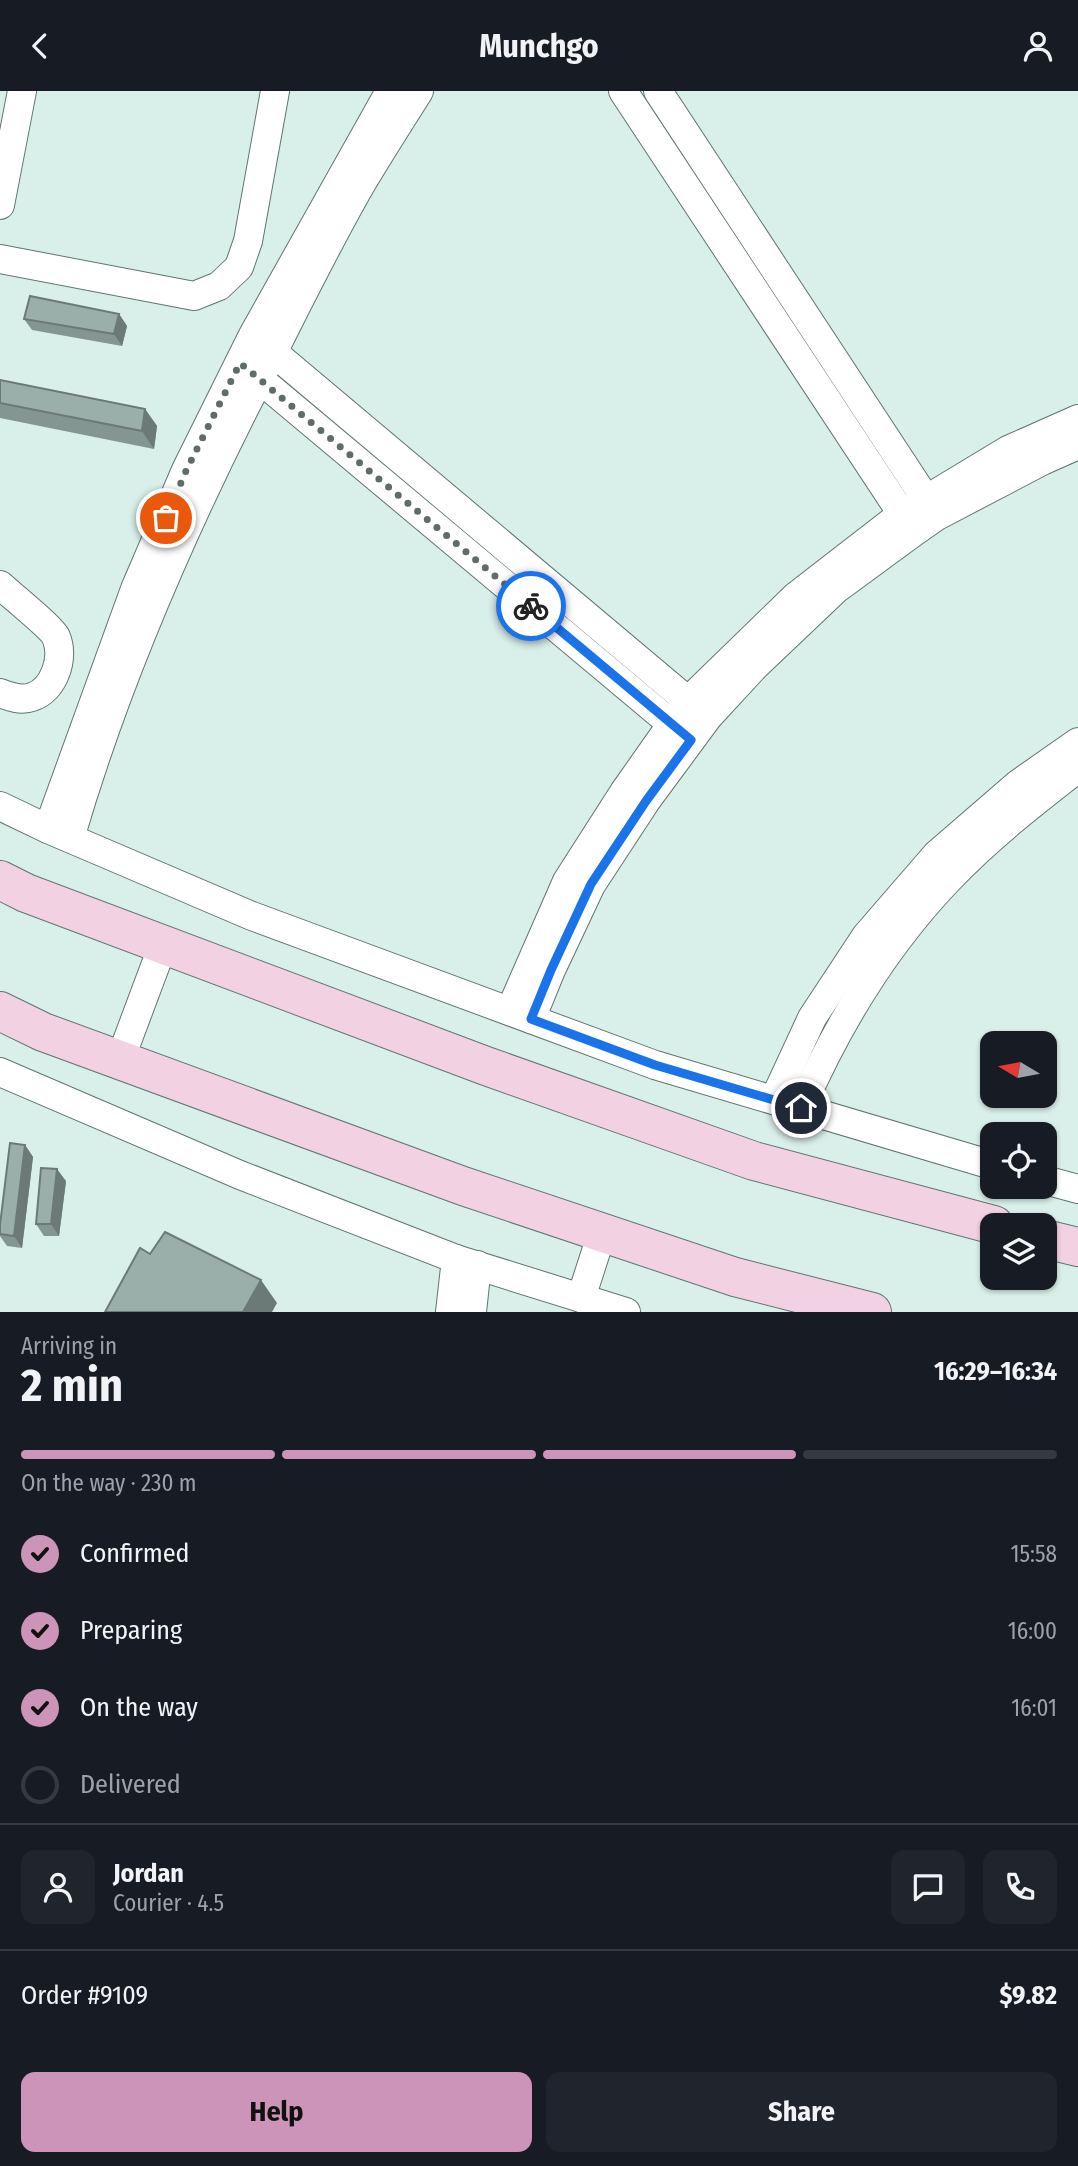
<!DOCTYPE html>
<meta charset="utf-8">
<style>
:root{--surface:#171b24;--page:#20242c;--text:#f1f3f6;--muted:#9ea1a6;--line:#363941;--accent:#cd94b9}
body{margin:0;font-family:"Fira Sans Condensed",sans-serif;background:var(--page);color:var(--text);height:100vh;display:flex;flex-direction:column;font-size:26px;white-space:nowrap}
*{box-sizing:border-box;margin:0}
p{font-size:23px;color:var(--muted)}
.icon{flex:none;width:38px;height:38px;fill:none;stroke:currentColor;stroke-width:2;stroke-linecap:round;stroke-linejoin:round}
.map{position:relative;height:1221px;overflow:hidden}
.details{display:flex;flex-direction:column;background:var(--surface);flex:1}
.details>*{flex:none}
.needle{width:46px;rotate:280deg}
.fabs{position:absolute;left:980px;top:940px;display:grid;gap:14px}
.fabs a{display:grid;place-items:center;width:77px;height:77px;border-radius:14px;background:var(--surface);box-shadow:0 2px 5px #0004;font-size:35px}
.pin{position:absolute;display:grid;place-items:center;width:60px;height:60px;color:#fff;margin:-30px;border:4px solid #fff;border-radius:50%;box-shadow:0 2px 7px #0007}
.courier{position:absolute;display:grid;place-items:center;width:70px;height:70px;margin:-35px;border:5px solid #1a73e8;border-radius:50%;background:#fff;color:#222;box-shadow:0 2px 9px #0007}
.head em{font-style:normal;font-weight:700}
.head div{display:flex;flex-direction:column-reverse}
.head{display:flex;align-items:center;justify-content:space-between;height:119px;padding:0 21px}
h1{font-size:46px;font-weight:700;line-height:52px}
.bar{display:grid;grid-template-columns:repeat(4,1fr);gap:10px 7px;align-content:center;height:84px;padding:0 21px}
.bar i{height:9px;border-radius:5px;background:var(--line)}
.bar .on{background:var(--accent)}
.bar p{grid-column:span 4}
.line{display:flex;align-items:center;gap:18px;padding:0 21px;border-top:2px solid var(--line)}
.line div{flex:1}
.round{display:grid;place-items:center;flex:none;width:74px;height:74px;border-radius:14px;background:var(--page)}
ol{padding:0 21px;list-style:none}
li{display:flex;align-items:center;gap:21px;height:77px}
li p{margin-inline-start:auto}
li .icon{padding:7px;border-radius:50%;background:var(--accent);color:#111;stroke-width:4}
li:last-child{color:var(--muted)}
li i{width:38px;height:38px;border:4px solid var(--line);border-radius:50%}
.button{display:flex;gap:14px;margin-top:auto;padding:14px 21px}
.button a{flex:1;height:80px;border-radius:14px;background:var(--accent);color:#111;font-size:28px;font-weight:700;line-height:80px;text-align:center}
.button a+a{background:var(--page);color:var(--text)}
header{display:flex;justify-content:space-between;align-items:center;height:91px;padding:0 21px;background:var(--surface);font-size:32px;font-weight:700}
.map>svg:first-child{display:block}
.lines{fill:none;stroke-linecap:round;stroke-linejoin:round}
.street-casing{stroke:#617570;stroke-width:30}
.secondary-casing{stroke:#617570;stroke-width:40}
.street{stroke:#fff;stroke-width:28}
.secondary{stroke:#f1d1e2;stroke-width:38}
.wall{fill:#849692}
.shaded-wall{fill:#6c7a77}
.building{fill:#9aafaa;stroke:#6c7a77;stroke-width:2}
.done{stroke:#5f6c68;stroke-width:7;stroke-dasharray:0 12.6}
.route{stroke:#1a73e8;stroke-width:9}
</style>
<header><svg class="icon" aria-label="back" viewBox="0 0 24 24"><path d="M15 5l-7 7 7 7"/></svg>Munchgo<svg class="icon" aria-label="person" viewBox="0 0 24 24"><circle cx="12" cy="8" r="4"/><path d="M4 21q1-7 8-7t8 7"/></svg></header>
<div class="map">
<svg width="1078" height="1221" viewBox="0 0 1078 1221">
<rect width="100%" height="100%" fill="#d9efe9"/>
<g class="lines">
<g class="street-casing">
<g id="street">
<polyline points="623,0 912,438"/>
<polyline points="658,0 935,422"/>
<polyline points="0,114 22,0"/>
<polyline points="0,168 194,205 219,195 239,176 248,150 275,0"/>
<polyline points="261,251 701,621"/>
<polyline points="245,276 686,645"/>
<path d="M0 494C10 503 52 537 56 546 65 567 54 599 32 606 21 610 10 606 0 602"/>
<polyline points="0,715 48,738 252,825 655,974 992,1074"/>
<polyline points="48,738 135,498 186,379 253,244 390,0"/>
<path d="M70 747C117 586 185 432 262 283 294 220 325 156 360 95 379 63 399 32 419 0"/>
<polyline points="510,920 567,790 624,701 688,610 796,505 902,423 1008,359 1078,328"/>
<polyline points="531,928 551,879 591,794 646,710 708,626 755,575 835,499 914,441 937,425 1042,370 1078,354"/>
<polyline points="120,969 163,854"/>
<polyline points="0,981 240,1084 456,1168 626,1221"/>
<polyline points="774,1009 812,927 866,845 937,763 1018,693 1078,651"/>
<path d="M801 1017C837 934 886 854 948 789 988 747 1033 712 1078 677"/>
<polyline points="1045,1089 1078,1098"/>
<polyline points="581,1207 602,1142"/>
<polyline points="450,1221 456,1168"/>
<polyline points="472,1221 477,1174"/>
</g>
</g>
<g class="secondary-casing">
<g id="secondary">
<polyline points="0,789 26,802 486,975 754,1070 994,1134"/>
<polyline points="0,920 43,941 463,1095 735,1186 872,1221"/>
<polyline points="1045,1148 1078,1156"/>
</g>
</g>
<use href="#street" class="street"/>
<use href="#secondary" class="secondary"/>
</g>
<g class="wall">
<polygon points="119,223 127,235 122,255 32,239 24,228"/>
<polygon points="0,289 145,318 157,335 154,358 0,327"/>
<polygon points="25,1054 33,1066 22,1157 7,1155 0,1145 0,1134"/>
<polygon points="66,1090 59,1145 44,1145 36,1133"/>
</g>
<g class="shaded-wall">
<polygon points="119,223 127,235 122,255 114,243"/>
<polygon points="145,318 157,335 154,358 142,340"/>
<polygon points="25,1054 33,1066 22,1157 14,1145"/>
<polygon points="57,1078 66,1090 59,1145 51,1133"/>
<polygon points="261,1189 277,1212 272,1221 243,1221"/>
</g>
<g class="building">
<polygon points="30,205 119,223 114,243 24,228"/>
<polygon points="0,289 145,318 142,340 0,312"/>
<polygon points="10,1052 25,1054 14,1145 0,1143 0,1134"/>
<polygon points="41,1077 57,1078 51,1133 36,1133"/>
<polygon points="165,1141 261,1189 243,1221 105,1221 140,1157 150,1163"/>
</g>
<g class="lines">
<polyline class="done" points="166,427 186,380 240,272 531,515"/>
<polyline class="route" points="531,515 691,649 646,710 591,793 551,879 531,928 655,974 801,1017"/>
</g>
</svg>
<div class="fabs">
<a><svg class="needle" viewBox="-14 -14 28 28"><path d="M0-13l5 13h-10z" fill="#e53935"/><path d="M0 13l5-13h-10z" fill="#9ea1a6"/></svg></a>
<a><svg class="icon" aria-label="locate" viewBox="0 0 24 24"><circle cx="12" cy="12" r="6"/><path d="M12 2v4M12 18v4M2 12h4M18 12h4"/></svg></a>
<a><svg class="icon" aria-label="layers" viewBox="0 0 24 24"><path d="M12 4l9 5-9 5-9-5zM3 14l9 5 9-5"/></svg></a>
</div>
<div class="pin" style="left:166px;top:427px;background:#ea580c"><svg class="icon" aria-label="bag" viewBox="0 0 24 24"><path d="M5 8h14l-1 12H6zM9 8a3 3 0 0 1 6 0"/></svg></div>
<div class="pin" style="left:801px;top:1017px;background:#1f2937"><svg class="icon" aria-label="home" viewBox="0 0 24 24"><path d="M3 11l9-7 9 7M6 9v11h12V9"/></svg></div>
<div class="courier" style="left:531px;top:515px"><svg class="icon" aria-label="bike" viewBox="0 0 24 24"><circle cx="6" cy="16" r="4"/><circle cx="18" cy="16" r="4"/><path d="M6 16l4-8h5l3 8M10 8l3 8H6M13 5h3"/></svg></div>
</div>
<section class="details">
<div class="head"><div><h1>2 min</h1><p>Arriving in</p></div><em>16:29–16:34</em></div>
<div class="bar"><i class="on"></i><i class="on"></i><i class="on"></i><i></i><p>On the way · 230 m</p></div>
<ol>
<li><svg class="icon" aria-label="check" viewBox="0 0 24 24"><path d="M5 12l5 5 9-10"/></svg>Confirmed<p>15:58</p></li>
<li><svg class="icon" aria-label="check" viewBox="0 0 24 24"><path d="M5 12l5 5 9-10"/></svg>Preparing<p>16:00</p></li>
<li><svg class="icon" aria-label="check" viewBox="0 0 24 24"><path d="M5 12l5 5 9-10"/></svg>On the way<p>16:01</p></li>
<li><i></i>Delivered</li>
</ol>
<div class="line" style="height:126px"><a class="round"><svg class="icon" aria-label="person" viewBox="0 0 24 24"><circle cx="12" cy="8" r="4"/><path d="M4 21q1-7 8-7t8 7"/></svg></a><div><b>Jordan</b><p>Courier · 4.5</p></div><a class="round"><svg class="icon" aria-label="chat" viewBox="0 0 24 24"><path d="M4 5h16v11H9l-5 4z"/></svg></a><a class="round"><svg class="icon" aria-label="phone" viewBox="0 0 24 24"><path d="M5 4h4l2 5-3 2q2 4 5 5l2-3 5 2v4C11 20 4 13 5 4z"/></svg></a></div>
<div class="line" style="height:91px"><div>Order #9109</div><b>$9.82</b></div>
<div class="button"><a>Help</a><a>Share</a></div>
</section>
